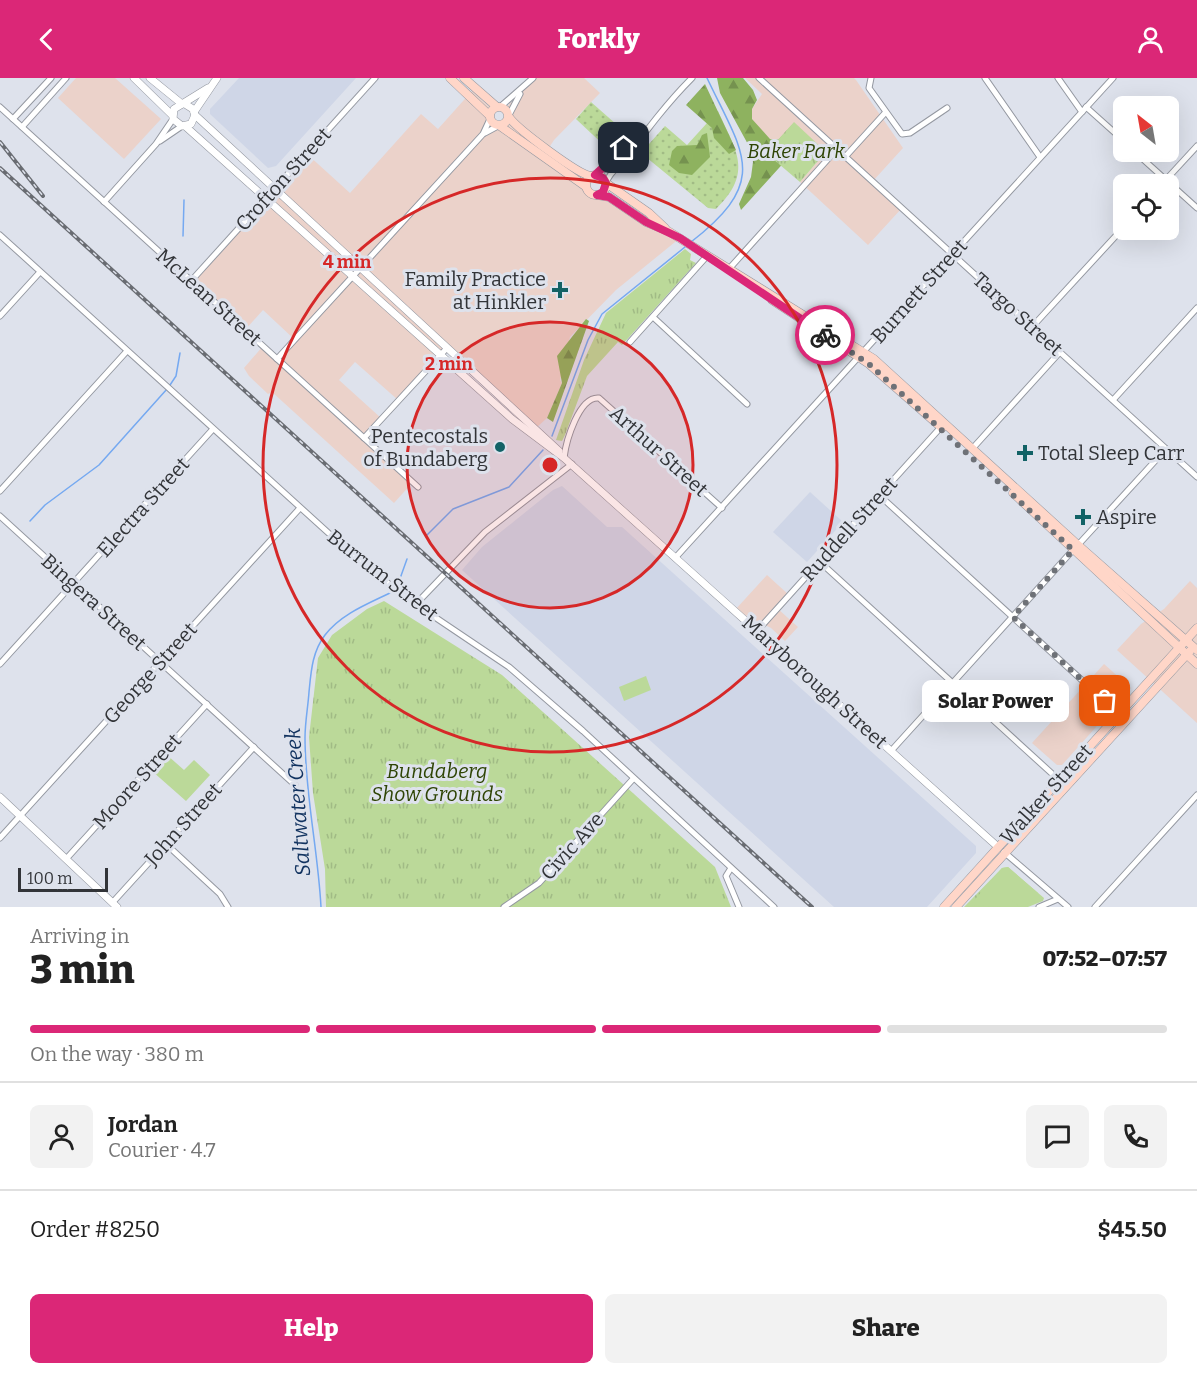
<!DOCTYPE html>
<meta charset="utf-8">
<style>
:root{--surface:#fff;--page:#f2f2f2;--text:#222;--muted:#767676;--line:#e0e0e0;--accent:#db2777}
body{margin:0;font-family:Bitter,serif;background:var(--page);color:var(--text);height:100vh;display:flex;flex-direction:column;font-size:22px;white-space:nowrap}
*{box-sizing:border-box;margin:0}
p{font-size:20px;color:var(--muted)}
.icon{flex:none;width:33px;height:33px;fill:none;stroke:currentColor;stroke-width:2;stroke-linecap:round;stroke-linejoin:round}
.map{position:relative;height:829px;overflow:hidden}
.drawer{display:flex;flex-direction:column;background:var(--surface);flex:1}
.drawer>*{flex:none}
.needle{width:39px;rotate:329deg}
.buttons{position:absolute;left:1113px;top:18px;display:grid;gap:12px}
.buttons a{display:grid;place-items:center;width:66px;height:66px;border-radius:9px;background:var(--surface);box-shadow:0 6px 24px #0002;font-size:30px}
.scale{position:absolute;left:18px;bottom:15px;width:90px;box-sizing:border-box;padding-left:6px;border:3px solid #323438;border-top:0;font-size:16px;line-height:21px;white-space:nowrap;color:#323438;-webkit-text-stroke:4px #dee2ec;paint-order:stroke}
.pin{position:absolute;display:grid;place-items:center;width:51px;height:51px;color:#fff;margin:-26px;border-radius:12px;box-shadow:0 3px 9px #0006}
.courier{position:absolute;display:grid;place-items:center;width:60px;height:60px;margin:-30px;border:4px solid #db2777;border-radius:50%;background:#fff;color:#222;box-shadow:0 2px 8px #0007}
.bubble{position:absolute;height:42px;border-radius:9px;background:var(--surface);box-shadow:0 6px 24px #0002;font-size:20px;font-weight:800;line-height:42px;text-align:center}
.headline em{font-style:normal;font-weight:800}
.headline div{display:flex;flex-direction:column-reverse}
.headline{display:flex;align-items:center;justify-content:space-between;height:102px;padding:0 30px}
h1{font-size:39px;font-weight:800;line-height:45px}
.bar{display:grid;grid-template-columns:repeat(4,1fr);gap:9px 6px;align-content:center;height:72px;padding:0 30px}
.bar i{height:8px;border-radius:4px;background:var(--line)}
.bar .on{background:var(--accent)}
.bar p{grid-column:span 4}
.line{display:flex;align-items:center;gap:15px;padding:0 30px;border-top:2px solid var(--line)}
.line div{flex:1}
.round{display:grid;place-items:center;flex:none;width:63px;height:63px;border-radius:9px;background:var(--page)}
.action{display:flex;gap:12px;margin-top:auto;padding:12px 30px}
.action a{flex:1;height:69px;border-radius:9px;background:var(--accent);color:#fff;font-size:24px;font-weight:800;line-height:69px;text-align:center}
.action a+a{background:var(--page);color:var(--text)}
header{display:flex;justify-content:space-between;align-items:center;height:78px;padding:0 30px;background:var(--accent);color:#fff;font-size:27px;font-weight:800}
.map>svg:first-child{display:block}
.commercial{fill:#ebd2ca}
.built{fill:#cfd6e7}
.grass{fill:url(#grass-dots)}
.forest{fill:url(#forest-firs)}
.park{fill:url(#park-tufts)}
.pitch{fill:#bbd999}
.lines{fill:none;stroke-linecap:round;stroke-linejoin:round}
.stream{stroke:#75a9f1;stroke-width:1.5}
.minor-casing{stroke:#9498a1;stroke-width:7}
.tertiary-casing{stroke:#9498a1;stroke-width:8}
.secondary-casing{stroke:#9498a1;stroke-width:9}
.minor{stroke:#fff;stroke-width:5}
.tertiary{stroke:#fff;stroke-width:7}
.secondary{stroke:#ffd6c8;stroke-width:8}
.rail-casing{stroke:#696c72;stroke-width:4}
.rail{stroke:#dee2ec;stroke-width:1.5;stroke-dasharray:4.5;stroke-linecap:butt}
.done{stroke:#6e7177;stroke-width:6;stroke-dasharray:0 10.8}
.route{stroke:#db2777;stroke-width:8}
.ring{fill:none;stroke:#d62828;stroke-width:3}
.poi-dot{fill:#126266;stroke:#dee2ec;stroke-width:2}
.labels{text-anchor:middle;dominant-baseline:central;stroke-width:6;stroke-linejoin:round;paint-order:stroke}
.park-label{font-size:20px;font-style:italic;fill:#2e4404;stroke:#dee2ec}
.street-label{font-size:20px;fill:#323438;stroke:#dee2ec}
.poi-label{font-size:20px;fill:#323438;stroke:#dee2ec;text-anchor:end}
.water-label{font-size:21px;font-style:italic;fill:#11325f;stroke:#dee2ec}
.centre{fill:#d62828;stroke:#dee2ec;stroke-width:3}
.ring-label{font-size:18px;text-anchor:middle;font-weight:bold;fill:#d62828;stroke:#dee2ec;stroke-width:6;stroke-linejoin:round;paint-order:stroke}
</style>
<header><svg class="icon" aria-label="back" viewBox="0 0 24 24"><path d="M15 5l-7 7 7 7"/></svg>Forkly<svg class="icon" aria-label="person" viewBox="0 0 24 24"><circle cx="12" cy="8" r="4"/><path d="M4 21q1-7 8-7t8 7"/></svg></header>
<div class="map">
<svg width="1197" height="829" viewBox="0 0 1197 829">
<defs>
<pattern id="grass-dots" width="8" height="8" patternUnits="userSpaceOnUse" patternTransform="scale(1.5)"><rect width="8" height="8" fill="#bbd999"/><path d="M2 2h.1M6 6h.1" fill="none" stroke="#a1bb85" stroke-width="1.8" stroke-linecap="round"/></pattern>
<pattern id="forest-firs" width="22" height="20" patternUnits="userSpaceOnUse" patternTransform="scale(1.5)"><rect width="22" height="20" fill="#8eb25f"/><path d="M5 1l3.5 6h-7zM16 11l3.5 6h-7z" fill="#75924f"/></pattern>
<pattern id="park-tufts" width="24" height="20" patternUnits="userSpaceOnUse" patternTransform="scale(1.5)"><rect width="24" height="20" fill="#bbd999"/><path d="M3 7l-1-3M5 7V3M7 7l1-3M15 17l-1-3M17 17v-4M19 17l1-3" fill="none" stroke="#a1bb85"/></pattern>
</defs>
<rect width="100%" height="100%" fill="#dee2ec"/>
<g class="commercial">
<polygon points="76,0 115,0 161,41 124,81 58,20"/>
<polygon points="534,0 584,0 600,15 554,62 545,76 588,102 587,110 590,114 595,116 603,112 680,160 616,212 570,259 560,302 562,305 547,340 535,351 446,270 398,322 355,284 339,302 381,340 364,360 412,405 394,425 272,314 268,316 249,298 244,290 263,268 277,280 294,261 263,232 245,252 191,203 307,76 350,115 421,36 438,51 472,13 493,32 491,39 493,44 501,47 508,40 505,31"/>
<polygon points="745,0 854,0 856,2 903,70 873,103 902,130 868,167 800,104 823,77 770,61 756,48 752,41 752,31 762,16"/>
<polygon points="767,497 789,517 777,530 798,549 785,563 771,550 735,532"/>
<polygon points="1190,503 1197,510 1197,645 1117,572 1141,546 1164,531"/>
<polygon points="1104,586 1131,610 1062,687 1057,687 1032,665"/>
</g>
<g class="built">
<polygon points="239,0 356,0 276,88 268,90 210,36 210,31"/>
<polygon points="562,408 607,449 622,449 976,768 976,775 927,829 834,829 462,492 482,469 553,412"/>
<polygon points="810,414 843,444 807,484 773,454"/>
</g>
<g class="grass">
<polygon points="591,24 625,54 609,72 576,41"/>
<path d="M718 33C736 73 754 94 716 131L708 130 641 75 665 48 687 67Z"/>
</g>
<g class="forest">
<polygon points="717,0 743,0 753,12 757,22 752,31 752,41 770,61 779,61 793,46 788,80 741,132 739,126 751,99 753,84 750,70 720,15"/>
<polygon points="705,6 736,72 729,76 714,60 712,50 686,27"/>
<polygon points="707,55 710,79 692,97 679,95 669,87 672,73 677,68 697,67 702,57"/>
<polygon points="586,241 589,243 553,344 547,340 562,305 557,278"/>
</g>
<g class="park">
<polygon points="794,44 824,72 823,77 800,104 766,75"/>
<polygon points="685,171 691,176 690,182 696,185 622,267 618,264 587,298 565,357 562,363 556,362 584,282 606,235"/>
<polygon points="384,523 502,597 715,789 731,829 326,829 325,791 313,715 309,659 318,580 332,557 367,531"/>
<polygon points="1008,789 1044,820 1043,823 1028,829 964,829 1002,790"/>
</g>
<g class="pitch">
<polygon points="646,598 651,612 624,623 619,609"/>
<polygon points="167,677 184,692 194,682 210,697 186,723 152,693"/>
<polygon points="1008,789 1038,815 1024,829 1020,829 1010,821 1002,829 970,827 1002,790"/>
</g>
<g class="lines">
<g class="stream">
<polyline points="183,158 184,122"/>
<path d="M691 164C771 102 743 76 707 0"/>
<polyline points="170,307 176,298 180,275"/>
<polyline points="552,358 588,262 602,236 685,169"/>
<polyline points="30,443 45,427 99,387 167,311"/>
<polyline points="427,457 453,431 509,409 543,372"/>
<polyline points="397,509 407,481"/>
<path d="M321 829C318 772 305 716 305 660 305 644 308 629 309 614 311 594 312 574 325 557 342 535 370 525 394 513"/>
</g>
<g class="minor-casing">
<g id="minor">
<polyline points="759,0 1197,399"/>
<polyline points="871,0 869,10 902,56 910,55 947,30"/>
<polyline points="985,0 1040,79"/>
<polyline points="1058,0 1082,34"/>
<polyline points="0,29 418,409"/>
<polyline points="500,29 533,0"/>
<polyline points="1086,29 1124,63"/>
<polyline points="509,37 520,16"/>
<polyline points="13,41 51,0"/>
<polyline points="22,49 66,0"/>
<polyline points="485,55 498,48"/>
<polyline points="160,63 182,48"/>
<polyline points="1135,74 1197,130"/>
<polyline points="845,79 885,35"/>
<path d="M595 97C615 88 624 63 644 53"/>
<path d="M606 105C610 93 619 89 626 80 647 52 667 25 692 0"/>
<polyline points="1162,106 1197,68"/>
<polyline points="104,124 156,66 173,41"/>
<polyline points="0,157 334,460 402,517 509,589 583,653 774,829"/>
<polyline points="728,192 837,71"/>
<polyline points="191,203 375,0"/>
<polyline points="0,238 40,194"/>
<polyline points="653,239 747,326"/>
<polyline points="1032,249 1124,149"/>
<polyline points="630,264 707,178"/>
<polyline points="277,281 483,56 490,41"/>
<polyline points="1113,322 1197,230"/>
<polyline points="364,360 447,270"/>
<polyline points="972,371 1060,274"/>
<path d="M564 380C566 363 579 318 599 320L722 430"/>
<polyline points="0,413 127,273"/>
<polyline points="879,417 1119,636"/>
<polyline points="0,438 295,707"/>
<polyline points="1078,467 1166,371"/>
<polyline points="676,479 1113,0"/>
<polyline points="820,484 1059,702"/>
<polyline points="416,526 485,454 572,386"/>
<polyline points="757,553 941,349"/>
<polyline points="0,586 213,351"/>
<polyline points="891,673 1073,472"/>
<polyline points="0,760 300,430"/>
<polyline points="166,766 220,816 228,829"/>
<polyline points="1004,774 1068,829"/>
<polyline points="67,780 207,626"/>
<polyline points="731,790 726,798 739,829"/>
<polyline points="113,824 254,669"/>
<polyline points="504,829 539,805 633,701"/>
<polyline points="1039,829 1058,821"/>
<polyline points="1095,829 1197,717"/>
</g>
</g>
<g class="tertiary-casing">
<g id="tertiary">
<polyline points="134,0 172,37"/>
<polyline points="150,0 182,26"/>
<polyline points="185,26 193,31 195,37 191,46 182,48 173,41 174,31 208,10"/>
<polyline points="194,34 217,0"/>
<polyline points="195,37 559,373"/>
<polyline points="185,48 512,341 564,380 998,769"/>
<polyline points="0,719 117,829"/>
</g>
</g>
<g class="secondary-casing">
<g id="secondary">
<polyline points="450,0 490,38"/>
<polyline points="464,0 497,29"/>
<circle cx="499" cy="38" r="9"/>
<path d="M509 39C517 51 579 97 591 98"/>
<polyline points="500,48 585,108"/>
<circle cx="596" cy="107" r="10"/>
<polyline points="606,105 649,135 665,150"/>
<polyline points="597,117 609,119 646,144 668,153 874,281 1078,467 1197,572"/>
<polyline points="772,222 869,286 942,350"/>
<polyline points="1013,415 1197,586"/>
<polyline points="944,829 1197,550"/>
<polyline points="956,829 1190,573"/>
</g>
</g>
<use href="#minor" class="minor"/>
<use href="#tertiary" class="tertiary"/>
<use href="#secondary" class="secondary"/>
<g class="rail-casing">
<g id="rail">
<polyline points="0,64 43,118"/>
<polyline points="0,90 812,829"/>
</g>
</g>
<use href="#rail" class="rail"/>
</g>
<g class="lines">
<polyline class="done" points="825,257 869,286 1073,472 1013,539 1105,623"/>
<polyline class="route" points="624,70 595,97 603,100 606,105 603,114 597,117 609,119 646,144 680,160 825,257"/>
</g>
<circle cx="550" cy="387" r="143" fill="#d62828" fill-opacity=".12"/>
<g class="ring">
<circle cx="550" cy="387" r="143"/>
<circle cx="550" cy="387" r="287"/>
</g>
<g class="poi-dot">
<path d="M557 203h6v6h6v6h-6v6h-6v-6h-6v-6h6z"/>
<circle cx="500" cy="369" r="6"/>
<path d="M1022 366h6v6h6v6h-6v6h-6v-6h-6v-6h6z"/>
<path d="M1080 430h6v6h6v6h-6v6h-6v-6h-6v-6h6z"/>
</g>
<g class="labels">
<g class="park-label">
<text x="796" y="73">Baker Park</text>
<text x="437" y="693">Bundaberg<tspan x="437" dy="23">Show Grounds</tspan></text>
</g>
<g class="street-label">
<text transform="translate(283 101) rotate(-48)">Crofton Street</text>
<text transform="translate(919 213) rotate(-48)">Burnett Street</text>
<text transform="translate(209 219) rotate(42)">McLean Street</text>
<text transform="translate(1018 236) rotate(42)">Targo Street</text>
<text transform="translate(659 373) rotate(42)">Arthur Street</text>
<text transform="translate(143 429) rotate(-48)">Electra Street</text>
<text transform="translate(849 451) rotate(-48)">Ruddell Street</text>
<text transform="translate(383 497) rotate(38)">Burrum Street</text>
<text transform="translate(94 524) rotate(42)">Bingera Street</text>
<text transform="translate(150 595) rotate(-48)">George Street</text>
<text transform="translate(815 604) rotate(42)">Maryborough Street</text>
<text transform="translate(137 703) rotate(-48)">Moore Street</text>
<text transform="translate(1046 716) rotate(-48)">Walker Street</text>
<text transform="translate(183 746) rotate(-48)">John Street</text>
<text transform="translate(572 768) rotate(-48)">Civic Ave</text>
</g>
<g class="poi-label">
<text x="546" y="201">Family Practice<tspan x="546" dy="23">at Hinkler</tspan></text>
<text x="488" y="358">Pentecostals<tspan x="488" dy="23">of Bundaberg</tspan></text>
<text x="1038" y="375" text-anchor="start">Total Sleep Carr</text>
<text x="1096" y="439" text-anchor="start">Aspire</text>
</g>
<g class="water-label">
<text transform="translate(298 724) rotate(-94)">Saltwater Creek</text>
</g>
</g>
<circle cx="550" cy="387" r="9" class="centre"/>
<g class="ring-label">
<text x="347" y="190">4 min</text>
<text x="449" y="292">2 min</text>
</g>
</svg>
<div class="buttons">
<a><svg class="needle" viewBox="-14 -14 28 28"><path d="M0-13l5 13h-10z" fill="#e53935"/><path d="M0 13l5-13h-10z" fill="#767676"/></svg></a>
<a><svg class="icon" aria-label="locate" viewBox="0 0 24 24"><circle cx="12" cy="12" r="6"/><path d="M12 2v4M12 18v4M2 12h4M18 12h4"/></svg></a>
</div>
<div class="scale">100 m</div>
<div class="pin" style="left:1105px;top:623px;background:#ea580c"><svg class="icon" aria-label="bag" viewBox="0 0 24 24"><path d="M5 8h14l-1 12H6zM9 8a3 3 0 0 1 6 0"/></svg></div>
<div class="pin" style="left:624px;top:70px;background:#1f2937"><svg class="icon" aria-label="home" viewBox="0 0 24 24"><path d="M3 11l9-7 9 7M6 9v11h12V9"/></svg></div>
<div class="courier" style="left:825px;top:257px"><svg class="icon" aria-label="bike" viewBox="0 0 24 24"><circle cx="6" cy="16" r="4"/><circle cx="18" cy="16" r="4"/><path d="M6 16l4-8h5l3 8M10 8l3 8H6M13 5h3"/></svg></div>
<div class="bubble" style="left:922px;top:602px;width:147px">Solar Power</div>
</div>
<section class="drawer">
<div class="headline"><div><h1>3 min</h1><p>Arriving in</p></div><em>07:52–07:57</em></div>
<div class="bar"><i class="on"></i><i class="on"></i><i class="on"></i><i></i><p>On the way · 380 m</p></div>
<div class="line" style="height:108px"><a class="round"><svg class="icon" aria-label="person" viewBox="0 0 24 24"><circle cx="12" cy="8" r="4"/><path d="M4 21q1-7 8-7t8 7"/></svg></a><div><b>Jordan</b><p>Courier · 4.7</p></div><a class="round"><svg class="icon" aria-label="chat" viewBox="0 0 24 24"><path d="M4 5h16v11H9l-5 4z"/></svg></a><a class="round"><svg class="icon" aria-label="phone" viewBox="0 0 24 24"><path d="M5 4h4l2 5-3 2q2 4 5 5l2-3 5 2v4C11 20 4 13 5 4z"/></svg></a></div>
<div class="line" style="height:78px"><div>Order #8250</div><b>$45.50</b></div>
<div class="action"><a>Help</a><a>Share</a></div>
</section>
